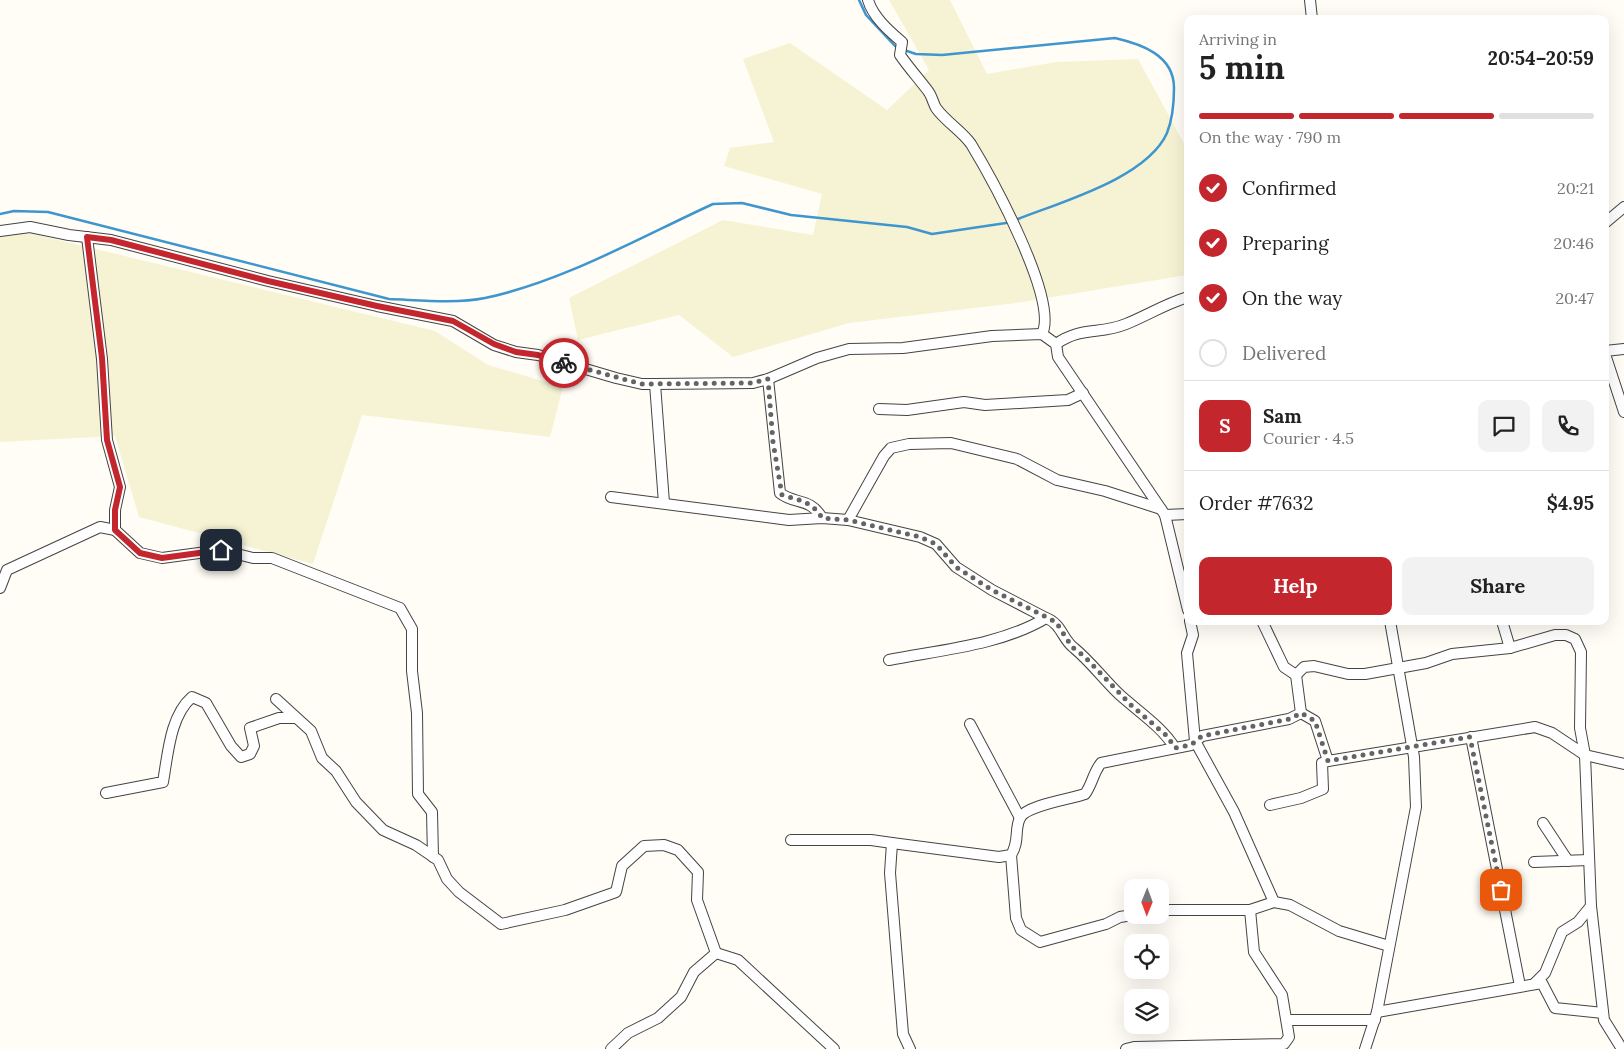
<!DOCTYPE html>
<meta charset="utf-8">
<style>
:root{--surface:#fff;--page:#f2f2f2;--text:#222;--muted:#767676;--line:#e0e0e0;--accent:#c4262e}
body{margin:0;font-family:Lora,serif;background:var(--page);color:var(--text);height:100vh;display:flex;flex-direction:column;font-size:19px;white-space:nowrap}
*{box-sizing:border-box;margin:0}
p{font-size:16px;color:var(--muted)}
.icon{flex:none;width:28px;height:28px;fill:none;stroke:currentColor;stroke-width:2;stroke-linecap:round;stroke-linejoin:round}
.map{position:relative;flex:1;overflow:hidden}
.panel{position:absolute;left:1184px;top:15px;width:425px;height:610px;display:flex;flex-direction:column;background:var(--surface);border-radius:10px;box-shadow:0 5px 20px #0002}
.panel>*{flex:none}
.needle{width:32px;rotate:181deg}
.controls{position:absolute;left:1124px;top:879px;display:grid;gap:10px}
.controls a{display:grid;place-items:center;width:45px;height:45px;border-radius:10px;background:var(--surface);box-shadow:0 5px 20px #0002;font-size:25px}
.pin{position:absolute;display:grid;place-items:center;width:42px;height:42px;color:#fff;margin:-21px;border-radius:10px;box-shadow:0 2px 8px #0006}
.courier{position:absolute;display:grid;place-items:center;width:50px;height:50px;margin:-25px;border:4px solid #c4262e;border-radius:50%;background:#fff;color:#222;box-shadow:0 1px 6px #0007}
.overview em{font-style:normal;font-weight:700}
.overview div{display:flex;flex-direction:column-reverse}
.overview{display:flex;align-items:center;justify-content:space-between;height:85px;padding:0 15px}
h1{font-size:32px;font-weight:700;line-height:38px}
.bar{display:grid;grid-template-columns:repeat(4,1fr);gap:8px 5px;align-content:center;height:60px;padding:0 15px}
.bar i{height:6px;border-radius:4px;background:var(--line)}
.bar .current{background:var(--accent)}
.bar p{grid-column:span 4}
.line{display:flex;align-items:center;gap:12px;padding:0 15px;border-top:1px solid var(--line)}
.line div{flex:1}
.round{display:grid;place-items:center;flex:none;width:52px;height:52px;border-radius:10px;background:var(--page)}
ol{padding:0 15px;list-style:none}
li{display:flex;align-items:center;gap:15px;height:55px}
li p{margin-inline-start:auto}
li .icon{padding:5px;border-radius:50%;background:var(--accent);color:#fff;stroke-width:4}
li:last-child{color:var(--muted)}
li i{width:28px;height:28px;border:2px solid var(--line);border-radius:50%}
.primary-button{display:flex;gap:10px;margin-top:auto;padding:10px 15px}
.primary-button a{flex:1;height:58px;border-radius:10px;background:var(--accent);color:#fff;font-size:20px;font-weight:700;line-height:58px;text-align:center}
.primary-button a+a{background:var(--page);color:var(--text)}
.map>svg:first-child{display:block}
.farmland{fill:#f6f3d4}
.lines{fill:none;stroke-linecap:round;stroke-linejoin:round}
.stream{stroke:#3f96cf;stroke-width:2.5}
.minor-casing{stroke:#444;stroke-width:12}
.minor{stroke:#fff;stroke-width:10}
.done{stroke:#646461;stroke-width:5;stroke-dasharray:0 9}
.route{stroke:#c4262e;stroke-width:6}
</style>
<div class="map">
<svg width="1624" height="1049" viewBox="0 0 1624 1049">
<rect width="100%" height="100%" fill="#fffdf5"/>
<g class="farmland">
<polygon points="889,0 950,0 987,74 1056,62 1138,59 1187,149 1187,275 1016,303 849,323 733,357 679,315 578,340 569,298 723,220 813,235 822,194 724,166 730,148 774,142 743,59 790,43 887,110 929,70"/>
<polygon points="13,229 435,331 488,365 563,387 550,437 362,415 313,564 139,517 115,436 0,442 0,233"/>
</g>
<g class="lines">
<g class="stream">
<polyline points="859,0 866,15 895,46"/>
<path d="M907 51 916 54 942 55 1115 38C1141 44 1174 55 1174 88 1174 103 1173 118 1167 133 1147 178 1061 202 1018 219"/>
<path d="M0 214 14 211 48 212 389 299C418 300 456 304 485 298 562 282 641 237 713 204L742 203 791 215 907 227 932 234 1006 223"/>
</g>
<g class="minor-casing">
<g id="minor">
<path d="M868 0C873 17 889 31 902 42L900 55C909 68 919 79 928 91 932 96 933 103 936 108 946 122 962 131 971 144 991 177 1059 300 1042 334"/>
<polyline points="1310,0 1312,19"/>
<polyline points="1605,223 1624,207"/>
<polyline points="0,231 30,227 69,235 111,240 268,281 377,306 453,321 494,345 516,352 538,355 616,378 642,384 655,384"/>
<polyline points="87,237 102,359 107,440 120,487 115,510 115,530"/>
<path d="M1056 344C1082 326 1099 335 1126 324 1148 315 1165 304 1188 297"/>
<polyline points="1605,351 1624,349"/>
<polyline points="1605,354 1624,412"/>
<path d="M768 379 780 493C795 505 810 497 822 518"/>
<polyline points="879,409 907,410 964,402 985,405 1068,400 1083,393"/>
<polyline points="611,497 789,520 822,518 848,520"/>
<polyline points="664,503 655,384 753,383 768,379 817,358 849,349 903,348 992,336 1042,334 1056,344 1058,357 1165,515 1188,610"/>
<polyline points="1165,515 1188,514"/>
<polyline points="0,588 7,570 100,527 115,530 140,553 162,558 221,550 253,558 272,558 400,608 412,629 412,671 417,713 418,794 432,812 433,857"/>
<polyline points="1046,618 992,590 956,567 936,544 920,537 848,520 884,456 891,448 909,444 951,443 1017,459 1057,480 1105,491 1161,509"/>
<polyline points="1190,621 1193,635 1187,653 1195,741 1234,812 1274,902"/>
<polyline points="1262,621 1284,667 1296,675"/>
<polyline points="1502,621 1510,648"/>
<path d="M889 660C940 650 1001 645 1046 618 1062 624 1062 639 1074 648 1091 662 1104 680 1120 695 1139 712 1162 727 1175 748"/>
<polyline points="276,699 311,731 322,758 336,771 356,802 383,830 416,845 438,860 447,879 459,892 501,924 565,910 616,892 622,866 644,846 664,845 678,850 698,872 697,900 716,953 738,960 834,1049"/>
<polyline points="1301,713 1315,721 1328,761 1535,727 1552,733 1585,755 1624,764"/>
<polyline points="970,724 1020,818"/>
<polyline points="1471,737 1520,986"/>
<path d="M106 793 163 782C168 754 170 716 192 697L206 703 231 746 241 757 250 754 254 746 250 728 279 718H295"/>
<polyline points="1270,805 1301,798 1323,789 1322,763 1328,761"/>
<polyline points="1543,823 1568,861"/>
<polyline points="791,840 871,840 892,843"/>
<polyline points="1011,855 1016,918 1021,930 1040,942 1106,924 1120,917 1132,915"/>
<polyline points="1534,862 1589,860"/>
<polyline points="1160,910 1250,910 1274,902 1290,905 1339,931 1389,946"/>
<polyline points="1534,984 1545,973 1562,932 1578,922 1591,906"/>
<polyline points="1377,1012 1542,983 1555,1008 1603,1013"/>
<polyline points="1287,1020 1375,1020"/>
<polyline points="611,1049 628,1033 658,1018 681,997 694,972 716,953"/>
<path d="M910 1049 903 1034 890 873 892 843 999 857 1011 855C1020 841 1014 830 1020 818 1026 805 1071 799 1085 794 1092 785 1093 773 1101 763L1191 745 1202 736 1289 719 1301 713 1296 675 1304 667 1314 666 1348 674H1365L1426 663 1452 654 1510 648 1555 635H1566L1575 639 1581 652 1580 728 1585 755 1591 906 1604 1020 1622 1049"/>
<polyline points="1126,1049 1134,1047 1284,1044 1289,1037 1282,995 1254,952 1250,910"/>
<polyline points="1365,1049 1377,1012 1416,807 1414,757 1390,621"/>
</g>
</g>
<use href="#minor" class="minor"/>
</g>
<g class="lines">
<path class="done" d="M564 363 642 384 752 383 768 379 773 442 782 495C799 500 813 502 822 518L848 520 920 537 936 544 956 567 992 590 1056 622 1072 647 1084 656 1132 706 1167 736 1175 748 1191 745 1202 736 1290 719 1301 713 1315 721 1328 761 1470 737 1501 890"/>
<polyline class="route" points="221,550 162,558 140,553 115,530 115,510 120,487 107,440 102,358 87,237 111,240 268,281 377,306 453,321 494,344 516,352 538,355 564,363"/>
</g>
</svg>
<div class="controls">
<a><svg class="needle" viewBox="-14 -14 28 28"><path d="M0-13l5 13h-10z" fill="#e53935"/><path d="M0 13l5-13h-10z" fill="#767676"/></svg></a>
<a><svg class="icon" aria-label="locate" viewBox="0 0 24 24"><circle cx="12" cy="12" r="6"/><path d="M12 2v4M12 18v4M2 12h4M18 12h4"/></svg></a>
<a><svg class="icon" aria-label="layers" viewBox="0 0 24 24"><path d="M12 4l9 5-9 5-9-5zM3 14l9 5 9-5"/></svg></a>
</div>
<div class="pin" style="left:1501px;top:890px;background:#ea580c"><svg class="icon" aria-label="bag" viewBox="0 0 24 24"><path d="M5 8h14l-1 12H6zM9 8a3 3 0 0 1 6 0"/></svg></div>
<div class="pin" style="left:221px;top:550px;background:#1f2937"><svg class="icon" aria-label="home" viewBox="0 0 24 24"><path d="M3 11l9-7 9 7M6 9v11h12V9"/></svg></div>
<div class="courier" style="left:564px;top:363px"><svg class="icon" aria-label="bike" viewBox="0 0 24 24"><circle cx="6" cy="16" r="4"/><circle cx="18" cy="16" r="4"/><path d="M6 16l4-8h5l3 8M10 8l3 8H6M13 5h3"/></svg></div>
<section class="panel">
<div class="overview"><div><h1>5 min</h1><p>Arriving in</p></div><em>20:54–20:59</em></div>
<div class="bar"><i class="current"></i><i class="current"></i><i class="current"></i><i></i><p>On the way · 790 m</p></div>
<ol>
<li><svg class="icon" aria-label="check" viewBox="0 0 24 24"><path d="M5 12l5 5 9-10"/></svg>Confirmed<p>20:21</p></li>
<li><svg class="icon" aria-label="check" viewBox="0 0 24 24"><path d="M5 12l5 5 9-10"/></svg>Preparing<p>20:46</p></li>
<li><svg class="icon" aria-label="check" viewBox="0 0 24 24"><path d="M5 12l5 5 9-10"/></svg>On the way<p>20:47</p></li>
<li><i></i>Delivered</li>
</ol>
<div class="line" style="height:90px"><b class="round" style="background:var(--accent);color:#fff">S</b><div><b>Sam</b><p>Courier · 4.5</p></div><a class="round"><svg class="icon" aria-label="chat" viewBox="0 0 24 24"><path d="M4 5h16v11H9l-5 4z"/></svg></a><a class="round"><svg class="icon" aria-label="phone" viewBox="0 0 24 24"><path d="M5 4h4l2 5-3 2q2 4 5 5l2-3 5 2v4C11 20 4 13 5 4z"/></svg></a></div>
<div class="line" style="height:65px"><div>Order #7632</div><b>$4.95</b></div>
<div class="primary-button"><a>Help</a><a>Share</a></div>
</section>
</div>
